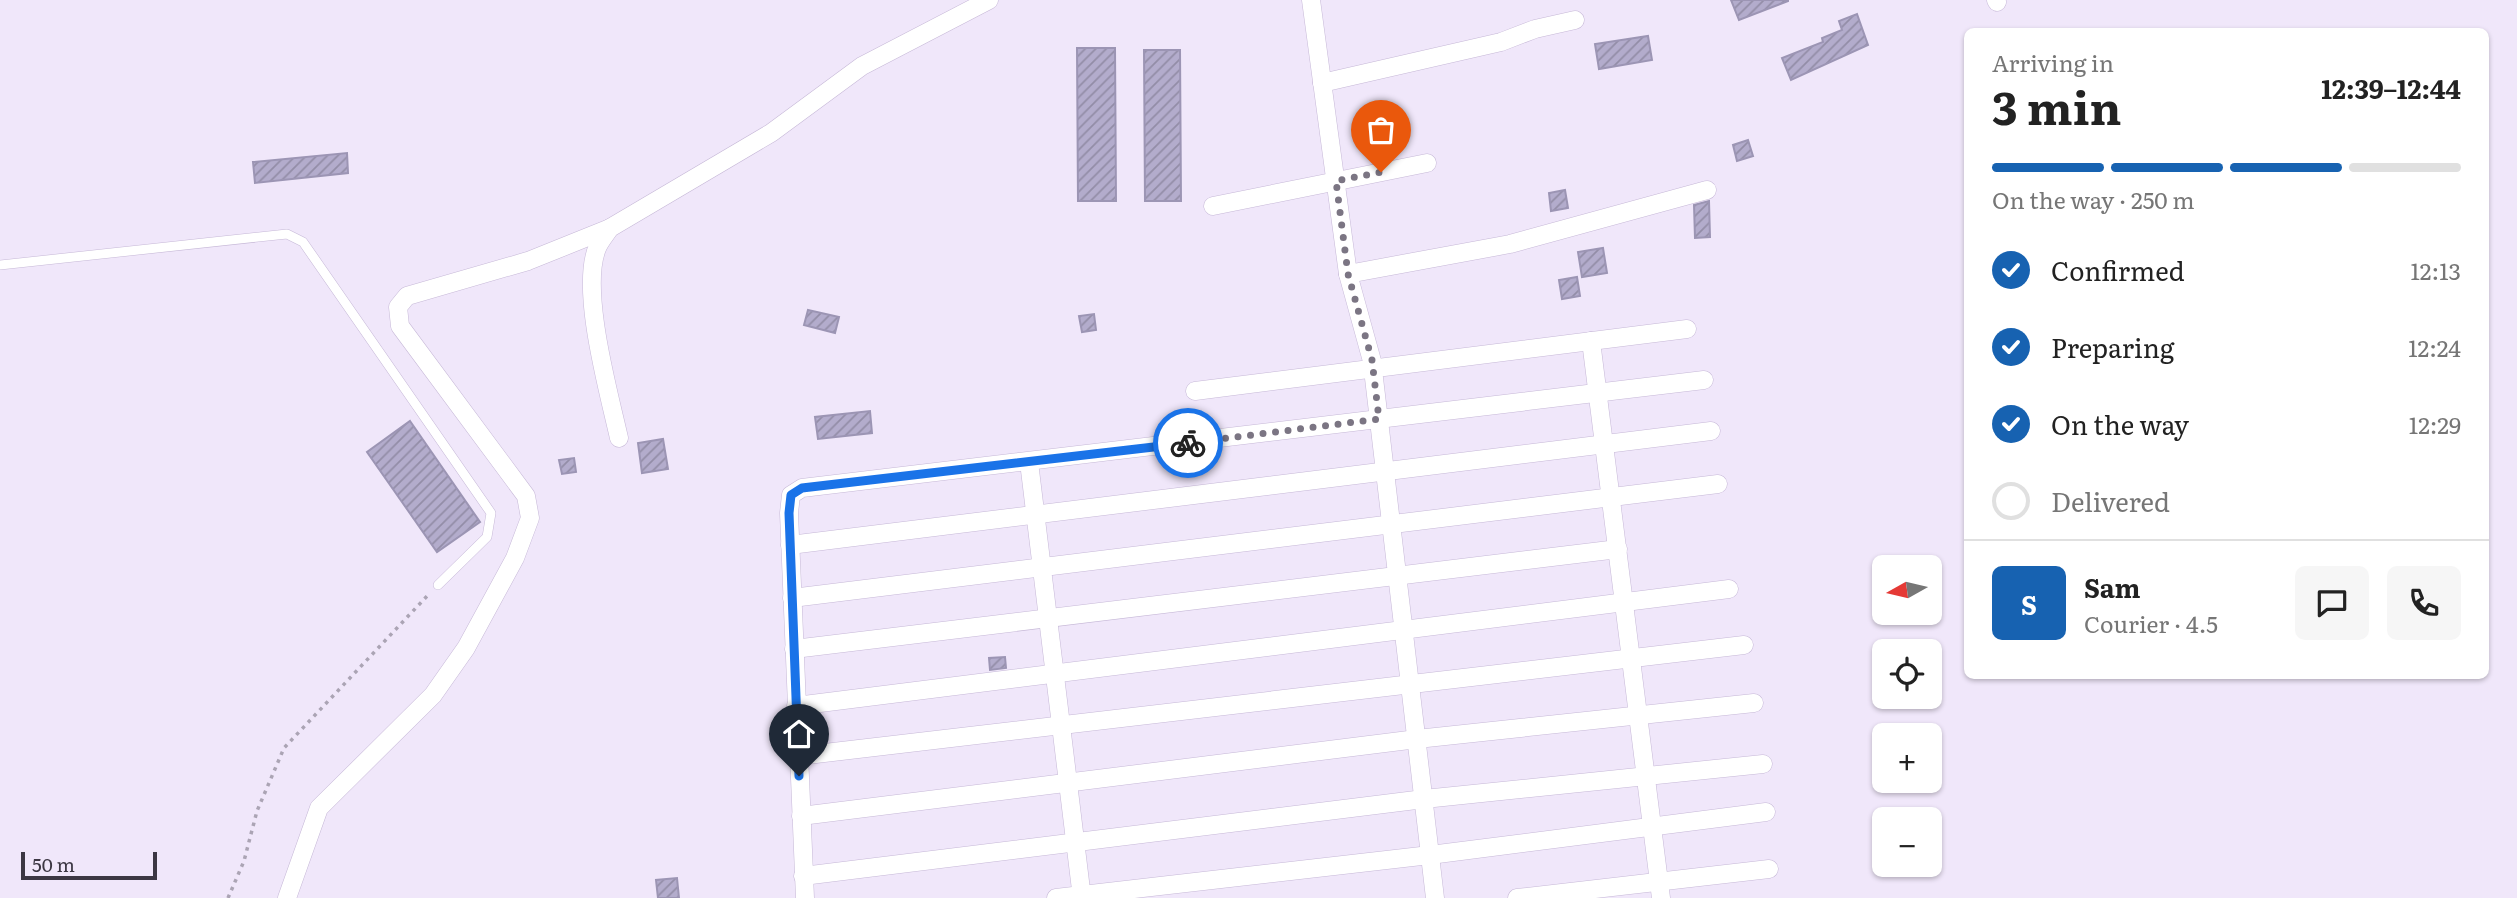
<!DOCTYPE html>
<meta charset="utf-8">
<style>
:root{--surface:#fff;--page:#f6f6f6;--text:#222;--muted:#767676;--line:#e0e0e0;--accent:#1762b1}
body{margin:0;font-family:Literata,serif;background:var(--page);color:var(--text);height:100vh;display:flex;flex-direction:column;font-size:26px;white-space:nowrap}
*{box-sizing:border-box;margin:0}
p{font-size:23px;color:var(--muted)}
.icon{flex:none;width:38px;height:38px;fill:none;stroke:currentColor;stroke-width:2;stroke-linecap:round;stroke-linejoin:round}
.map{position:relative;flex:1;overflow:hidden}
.sheet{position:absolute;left:1964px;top:28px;width:525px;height:651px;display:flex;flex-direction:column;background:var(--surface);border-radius:10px;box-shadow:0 2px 5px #0004}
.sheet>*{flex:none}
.needle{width:46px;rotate:262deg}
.fabs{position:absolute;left:1872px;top:555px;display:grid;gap:14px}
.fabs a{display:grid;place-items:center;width:70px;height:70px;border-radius:10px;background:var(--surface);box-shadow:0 2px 5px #0004;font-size:35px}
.scale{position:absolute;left:21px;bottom:18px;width:136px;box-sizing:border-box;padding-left:7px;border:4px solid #3c3743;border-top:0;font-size:19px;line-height:24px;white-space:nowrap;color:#3c3743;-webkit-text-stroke:5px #f0e7fa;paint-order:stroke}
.pin{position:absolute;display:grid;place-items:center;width:60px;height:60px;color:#fff;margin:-72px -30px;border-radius:50% 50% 50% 0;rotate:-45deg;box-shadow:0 0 7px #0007}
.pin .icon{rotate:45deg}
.courier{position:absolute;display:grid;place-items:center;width:70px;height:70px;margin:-35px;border:5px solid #1a73e8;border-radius:50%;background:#fff;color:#222;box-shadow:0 2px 9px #0007}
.head em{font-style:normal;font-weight:700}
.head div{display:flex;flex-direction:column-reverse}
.head{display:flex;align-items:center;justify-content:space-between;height:119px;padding:0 28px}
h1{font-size:46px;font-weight:700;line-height:52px}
.bar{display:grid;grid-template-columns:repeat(4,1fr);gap:10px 7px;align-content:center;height:84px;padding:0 28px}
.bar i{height:9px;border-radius:5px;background:var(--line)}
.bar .active{background:var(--accent)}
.bar p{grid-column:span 4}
.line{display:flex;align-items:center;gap:18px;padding:0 28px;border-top:2px solid var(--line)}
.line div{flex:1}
.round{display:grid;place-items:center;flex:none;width:74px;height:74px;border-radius:10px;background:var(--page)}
ol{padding:0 28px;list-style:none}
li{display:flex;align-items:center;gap:21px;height:77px}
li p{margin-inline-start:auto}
li .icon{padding:7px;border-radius:50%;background:var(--accent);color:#fff;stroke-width:4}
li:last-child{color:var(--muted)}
li i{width:38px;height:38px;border:4px solid var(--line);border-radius:50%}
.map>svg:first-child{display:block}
.building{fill:url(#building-hatch);stroke:#9c95b4;stroke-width:2}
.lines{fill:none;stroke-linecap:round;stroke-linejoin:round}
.service-casing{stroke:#c6b8d7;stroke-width:10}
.minor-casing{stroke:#c6b8d7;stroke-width:19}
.path{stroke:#aba4b4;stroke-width:3.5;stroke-dasharray:3.5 5;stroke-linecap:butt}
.service{stroke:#fff;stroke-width:9}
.minor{stroke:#fff;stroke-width:18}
.done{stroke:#7b7583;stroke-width:7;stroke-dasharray:0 12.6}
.route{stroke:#1a73e8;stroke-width:9}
</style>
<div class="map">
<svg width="2517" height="898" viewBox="0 0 2517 898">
<defs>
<pattern id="building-hatch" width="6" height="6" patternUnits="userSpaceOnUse" patternTransform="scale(1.75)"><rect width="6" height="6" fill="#b3accc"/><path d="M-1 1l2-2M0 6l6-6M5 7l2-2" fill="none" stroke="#938da7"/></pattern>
</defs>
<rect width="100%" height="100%" fill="#f0e7fa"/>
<g class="building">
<polygon points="1731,0 1788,0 1788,1 1739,20"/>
<polygon points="1857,14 1868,45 1791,80 1782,58 1823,42 1822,38 1842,30 1839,21"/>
<polygon points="1648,36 1652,60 1599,69 1595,44"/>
<polygon points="1077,48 1115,48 1116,201 1078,201"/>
<polygon points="1144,50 1180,50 1181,201 1145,201"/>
<polygon points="1748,140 1753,156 1737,161 1733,145"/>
<polygon points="347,153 348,173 255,183 253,162"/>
<polygon points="1565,190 1568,208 1551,211 1549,193"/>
<polygon points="1709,201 1710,237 1695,238 1694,205"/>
<polygon points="1603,248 1607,273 1582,277 1578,252"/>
<polygon points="1577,277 1580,296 1562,299 1559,280"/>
<polygon points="808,310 839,317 835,333 804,325"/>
<polygon points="1094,314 1096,330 1082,332 1079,316"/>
<polygon points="870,411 872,433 818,439 815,417"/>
<polygon points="410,421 480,522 437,552 367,452"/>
<polygon points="663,439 668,469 642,473 638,443"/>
<polygon points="574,458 576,472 562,474 559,460"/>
<polygon points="1005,657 1006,668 990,670 989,658"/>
<polygon points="677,878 679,898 658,898 656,880"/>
</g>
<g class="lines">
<g class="service-casing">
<polyline id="service" points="0,265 287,234 303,242 491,513 487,537 438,585"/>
</g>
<g class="minor-casing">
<g id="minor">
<polyline points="1311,0 1348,274 1372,361 1435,898"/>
<polyline points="1996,0 1997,2"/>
<polyline points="1322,83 1501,42 1535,29 1575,20"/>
<polyline points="1213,206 1427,163"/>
<polyline points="1348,274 1510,244 1707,190"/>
<polyline points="1591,341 1661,898"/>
<polyline points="1195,391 1687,329"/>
<path d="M619 438C609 393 579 287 598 246 601 240 606 234 610 228L771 133 862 66 989 0"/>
<polyline points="1029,462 1082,898"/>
<polyline points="790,545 1711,431"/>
<polyline points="792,598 1718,484"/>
<polyline points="794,649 1618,549"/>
<polyline points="796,706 1729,589"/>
<polyline points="799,756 1744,645"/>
<polyline points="801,816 1417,739 1754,703"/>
<polyline points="803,876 1424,799 1763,764"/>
<polyline points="287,898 319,808 433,695 466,648 515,558 530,518 526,496 400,326 398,307 407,296 528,261 610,228"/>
<polyline points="805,898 789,513 791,495 802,488 1704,380"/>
<polyline points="1056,898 1430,855 1766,812"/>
<polyline points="1517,898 1769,869"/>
</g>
</g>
<polyline class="path" points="228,898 244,861 257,811 284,748 429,594"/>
<use href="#service" class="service"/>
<use href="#minor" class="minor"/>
</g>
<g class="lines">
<polyline class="done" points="1188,443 1379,419 1372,360 1348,274 1336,181 1381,172"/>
<polyline class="route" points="799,776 789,513 791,495 802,488 1188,443"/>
</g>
</svg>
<div class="fabs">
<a><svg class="needle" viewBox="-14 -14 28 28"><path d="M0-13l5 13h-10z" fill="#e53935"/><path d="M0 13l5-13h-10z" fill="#767676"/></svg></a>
<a><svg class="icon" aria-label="locate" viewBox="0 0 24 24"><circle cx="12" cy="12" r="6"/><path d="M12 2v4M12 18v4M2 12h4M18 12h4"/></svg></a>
<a>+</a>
<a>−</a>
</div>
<div class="scale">50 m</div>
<div class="pin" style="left:1381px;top:172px;background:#ea580c"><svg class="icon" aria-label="bag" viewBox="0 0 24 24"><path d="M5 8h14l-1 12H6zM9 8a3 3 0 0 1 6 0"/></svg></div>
<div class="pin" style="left:799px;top:776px;background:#1f2937"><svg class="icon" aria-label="home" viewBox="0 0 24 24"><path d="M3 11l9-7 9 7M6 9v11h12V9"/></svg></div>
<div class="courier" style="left:1188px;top:443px"><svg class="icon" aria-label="bike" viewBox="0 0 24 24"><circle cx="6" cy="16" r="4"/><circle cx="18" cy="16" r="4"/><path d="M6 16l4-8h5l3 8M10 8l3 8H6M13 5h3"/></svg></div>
<section class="sheet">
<div class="head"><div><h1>3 min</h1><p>Arriving in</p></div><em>12:39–12:44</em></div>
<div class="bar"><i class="active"></i><i class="active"></i><i class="active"></i><i></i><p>On the way · 250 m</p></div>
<ol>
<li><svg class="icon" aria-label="check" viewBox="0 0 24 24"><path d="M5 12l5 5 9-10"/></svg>Confirmed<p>12:13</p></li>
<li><svg class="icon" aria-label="check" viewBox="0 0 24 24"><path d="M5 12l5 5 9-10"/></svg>Preparing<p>12:24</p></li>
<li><svg class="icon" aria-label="check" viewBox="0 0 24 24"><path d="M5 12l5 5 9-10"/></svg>On the way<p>12:29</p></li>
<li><i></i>Delivered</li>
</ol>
<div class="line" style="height:126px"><b class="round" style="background:var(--accent);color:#fff">S</b><div><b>Sam</b><p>Courier · 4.5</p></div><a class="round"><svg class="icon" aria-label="chat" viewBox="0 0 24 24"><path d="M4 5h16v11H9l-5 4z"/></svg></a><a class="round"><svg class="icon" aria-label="phone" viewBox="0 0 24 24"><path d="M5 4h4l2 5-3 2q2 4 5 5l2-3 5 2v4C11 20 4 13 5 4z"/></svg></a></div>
</section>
</div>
